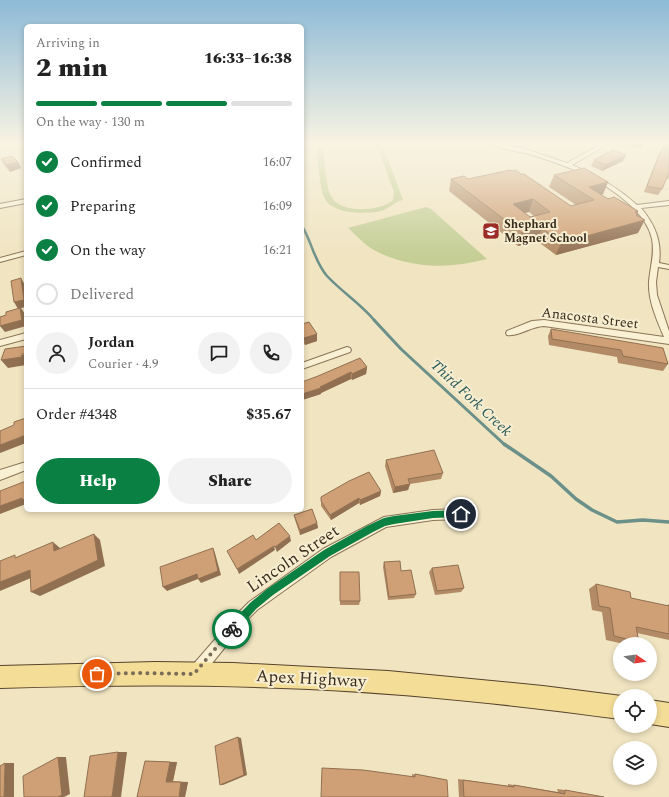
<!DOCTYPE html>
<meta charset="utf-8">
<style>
:root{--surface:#fff;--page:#f2f2f2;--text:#222;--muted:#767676;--line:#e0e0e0;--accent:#0b8043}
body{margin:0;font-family:Spectral,serif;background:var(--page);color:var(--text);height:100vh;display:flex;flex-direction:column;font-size:15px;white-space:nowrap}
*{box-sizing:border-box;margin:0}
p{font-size:13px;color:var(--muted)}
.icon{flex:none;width:22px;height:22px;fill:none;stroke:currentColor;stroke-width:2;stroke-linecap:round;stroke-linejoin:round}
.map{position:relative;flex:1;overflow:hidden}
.details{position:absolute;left:24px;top:24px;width:280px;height:488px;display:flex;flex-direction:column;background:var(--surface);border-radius:6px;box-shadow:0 2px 6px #0003}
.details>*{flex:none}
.needle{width:26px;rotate:103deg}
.buttons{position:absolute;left:613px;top:637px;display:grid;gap:8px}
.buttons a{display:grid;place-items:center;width:44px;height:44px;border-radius:50%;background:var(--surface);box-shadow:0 2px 6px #0003;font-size:20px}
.pin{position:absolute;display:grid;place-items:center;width:34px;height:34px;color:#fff;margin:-17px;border:2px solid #fff;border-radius:50%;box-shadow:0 1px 4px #0007}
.courier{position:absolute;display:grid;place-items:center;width:40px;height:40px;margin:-20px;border:3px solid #0b8043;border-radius:50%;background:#fff;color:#222;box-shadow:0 1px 5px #0007}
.headline em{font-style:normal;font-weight:800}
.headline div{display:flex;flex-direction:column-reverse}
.headline{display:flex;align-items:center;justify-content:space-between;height:68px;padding:0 12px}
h1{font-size:26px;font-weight:800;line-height:30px}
.bar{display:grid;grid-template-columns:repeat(4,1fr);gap:6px 4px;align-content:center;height:48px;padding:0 12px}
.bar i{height:5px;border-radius:3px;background:var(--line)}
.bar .active{background:var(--accent)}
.bar p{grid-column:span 4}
.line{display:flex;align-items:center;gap:10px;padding:0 12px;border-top:1px solid var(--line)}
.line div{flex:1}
.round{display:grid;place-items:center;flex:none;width:42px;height:42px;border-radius:21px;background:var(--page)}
ol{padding:0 12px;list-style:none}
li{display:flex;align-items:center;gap:12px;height:44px}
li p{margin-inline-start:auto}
li .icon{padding:4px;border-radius:50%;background:var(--accent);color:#fff;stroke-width:4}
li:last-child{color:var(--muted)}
li i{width:22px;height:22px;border:2px solid var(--line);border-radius:50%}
.action{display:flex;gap:8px;margin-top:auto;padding:8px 12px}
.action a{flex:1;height:46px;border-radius:24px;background:var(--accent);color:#fff;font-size:16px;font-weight:800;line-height:46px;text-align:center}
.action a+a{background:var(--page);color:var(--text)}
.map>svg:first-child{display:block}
.green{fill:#c4ce95}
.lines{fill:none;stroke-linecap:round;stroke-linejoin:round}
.stream-far3{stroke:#6a9089;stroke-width:2}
.stream-far2{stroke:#6a9089;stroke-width:2.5}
.stream-far1{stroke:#6a9089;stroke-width:3}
.stream{stroke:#6a9089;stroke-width:3.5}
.minor-casing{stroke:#8a7558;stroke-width:2}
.primary-casing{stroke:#57432c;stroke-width:2}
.minor{fill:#faf1d5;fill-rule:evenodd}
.primary{fill:#f4dd97;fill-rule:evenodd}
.wall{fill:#b28a65;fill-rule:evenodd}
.shaded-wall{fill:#917052}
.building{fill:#cfa075;stroke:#917052;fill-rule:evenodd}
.route{fill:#0b8043}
.done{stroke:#796c56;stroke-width:4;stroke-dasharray:0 7.2}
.labels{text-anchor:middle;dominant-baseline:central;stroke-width:4;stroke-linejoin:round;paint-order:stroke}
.far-poi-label{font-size:12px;font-weight:bold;fill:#392c1d;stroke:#f7eed1;text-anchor:start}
.street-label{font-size:14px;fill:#392c1d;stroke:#f7eed1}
.water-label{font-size:15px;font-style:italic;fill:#2b5959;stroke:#f7eed1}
.near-street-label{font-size:17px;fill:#392c1d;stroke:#f7eed1}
</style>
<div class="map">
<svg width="669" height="797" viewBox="0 0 669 797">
<rect width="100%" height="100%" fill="#f0e4c1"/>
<g class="green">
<path d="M322 143H329L323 150C325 162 326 187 331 196 339 214 380 212 393 200L394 192 379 151 372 143H379L384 148 403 200C395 201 389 209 381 211 367 214 331 215 324 197 320 188 318 162 317 151L318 147Z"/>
<path d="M426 207 431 209 487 259C449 269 409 269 374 250 365 245 356 235 348 228Z"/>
</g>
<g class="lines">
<polyline class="stream-far3" points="302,209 302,211"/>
<path class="stream-far2" d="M302 226C312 242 314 261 327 276 342 292 361 304 375 321"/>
<polyline class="stream-far1" points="374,320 401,349 505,445"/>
<polyline class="stream" points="504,444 551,476 576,499 592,510 617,522 643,520 669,522"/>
<g class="minor-casing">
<g id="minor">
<path d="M488 143C514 143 542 155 567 163L603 143H610L572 165C596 175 617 187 637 205L669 201V205L641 208C655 225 662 241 659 263L669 265V269L658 267 656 282 657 295 669 331V344L544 326C532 326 518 337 507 335L506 333 507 331 532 321 544 320 664 337C657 320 648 301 649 282 650 267 655 254 652 239 649 225 640 214 629 204 601 178 565 165 529 154 516 151 500 149 488 143Z"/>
<polygon points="26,199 26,203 0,208 0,204"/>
<polygon points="26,251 26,255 0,262 0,258"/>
<polygon points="26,333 26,339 0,346 0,340"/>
<polygon points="347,347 350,348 351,350 350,352 302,369 302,363"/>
<polygon points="26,462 26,470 0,480 0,470"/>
<polygon points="461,509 465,510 466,514 465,518 461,519 433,520 386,527 331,557 257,610 246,621 201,677 196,679 191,677 189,672 191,667 238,613 249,602 323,549 384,517 433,510"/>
</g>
</g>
<g class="primary-casing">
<g id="primary">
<path d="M155 662 233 663 388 671 543 686 622 696H620V719C517 705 413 694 309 689 206 684 103 685 0 688V666Z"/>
<polygon points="650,700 669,703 669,727 650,724"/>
</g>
</g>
<use href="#minor" class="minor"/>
<use href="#primary" class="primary"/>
</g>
<g class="wall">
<polygon points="627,143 645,143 641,149 626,146"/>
<polygon points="664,143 669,143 669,177 668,179 666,179 662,189 658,195 644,192 659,153 662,148"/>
<polygon points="1,159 18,162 21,168 10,172 4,165"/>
<polygon points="594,160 623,161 602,171 591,166"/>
<path d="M554 175 608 182 603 194 602 195 608 199 638 211 637 213 638 233 556 255 537 241 518 246 449 191 451 179H468L571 206 576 205 549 187ZM529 212 534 216 530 217 525 213Z"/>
<polygon points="302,324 317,334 317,341 305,345 303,342 302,342"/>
<polygon points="551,329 668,364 663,371 618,363 617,357 549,345 548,336"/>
<polygon points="367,367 366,374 352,380 351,379 321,393 321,394 302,400 302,382"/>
<polygon points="386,460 443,473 441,479 410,484 408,490 393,493 385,466"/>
<polygon points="381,491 380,496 360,505 359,503 331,520 321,506 321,497"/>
<polygon points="294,515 317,523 318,528 300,535 295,520"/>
<polygon points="384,562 401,571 416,594 414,598 388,600 383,567"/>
<polygon points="432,568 464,588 461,592 435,595 429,572"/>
<polygon points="340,572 360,601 359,605 340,605"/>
<polygon points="596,584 631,598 666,606 669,604 669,640 637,633 639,642 633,644 624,644 606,640 602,612 592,610 589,589"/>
<polygon points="145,761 177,762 173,781 188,782 185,797 137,797"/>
<polygon points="412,774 447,780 412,777"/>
<polygon points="458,779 508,786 508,784 514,785 558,792 557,789 565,790 604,797 459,797"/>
</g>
<g class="shaded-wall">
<polygon points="626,155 623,161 602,171 605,165"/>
<polygon points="18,162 21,168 10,172 7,165"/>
<polygon points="608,182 603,194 590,198 589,187"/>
<polygon points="533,199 529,212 509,216 513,204"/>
<polygon points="638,211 637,214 638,214 633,223 645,220 638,233 556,255 561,243"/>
<polygon points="542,228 537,241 518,246 522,233"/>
<polygon points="21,278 25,285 26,293 26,307 21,308 25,314 26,326 5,332 0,326 18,309 14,302"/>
<polygon points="317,334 317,341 305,345 304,338"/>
<rect x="302" y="336" width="1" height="6"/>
<polygon points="26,354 26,365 8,368 1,360"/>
<polygon points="367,367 366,374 352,380 352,374"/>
<polygon points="351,372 351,379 321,393 321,394 302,400 302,394 320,387"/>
<polygon points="26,435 26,443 0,453 0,445"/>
<polygon points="410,484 408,490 393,493 395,487"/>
<polygon points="381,491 380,496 360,505 360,500"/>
<polygon points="22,498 26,499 26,504 0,514 0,506"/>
<polygon points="359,498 359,503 331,520 330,515"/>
<polygon points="317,523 318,528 300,535 300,530"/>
<polygon points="94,534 100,540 105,566 40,596 31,592"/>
<polygon points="290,536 291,541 277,552 275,547"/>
<polygon points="53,542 60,548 61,557 54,551"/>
<polygon points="274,546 275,550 239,574 237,569"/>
<polygon points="213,548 215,553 221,575 201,583 198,579 167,591 163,587"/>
<polygon points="30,570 38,575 0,591 0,582"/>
<polygon points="238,737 241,738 247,775 223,785 220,785"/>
<polygon points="118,752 127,752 121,797 112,797"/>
<polygon points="58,757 66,757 70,794 64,797 58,797"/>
<polygon points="170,762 177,762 173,781 166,782"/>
<polygon points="5,763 14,763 14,797 4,797"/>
<polygon points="181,782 188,782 185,797 179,797"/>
</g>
<g class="building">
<polygon points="636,143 645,143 644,145"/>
<polygon points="665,143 669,143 669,173 662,189 647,186 662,148 664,150"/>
<polygon points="613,150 626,155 605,165 594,160"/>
<polygon points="12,156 18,162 7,165 1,159"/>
<path d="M584 168 608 182 589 187 608 199 614 197 638 211 635 212 638 214 636 215 645 220 561 243 542 228 522 233 451 179 464 176 468 179 510 170 512 171 516 170 521 174H524L571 206 594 200 554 175ZM533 199 550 212 530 217 513 204Z"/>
<polygon points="21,278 24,300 14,302 11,281"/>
<polygon points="20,308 22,320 0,326 0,317 6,315 6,312"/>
<polygon points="309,322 317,334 304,338 303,336 302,336 302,324"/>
<polygon points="551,329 663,348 668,364 623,356 621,350 552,339"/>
<polygon points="26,346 26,354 22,354 22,357 1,360 5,349"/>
<polygon points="360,358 367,367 352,374 351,372 320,387 321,388 302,394 302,382 318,376"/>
<polygon points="26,418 26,435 0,445 0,431 14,425 14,422"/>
<polygon points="434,450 443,473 408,479 410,484 395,487 386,460"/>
<polygon points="369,472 381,491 360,500 359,498 330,515 321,501 321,497 349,481"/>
<polygon points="26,481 26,499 22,500 22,498 0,506 0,491"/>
<polygon points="312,509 317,523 300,530 294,515"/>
<polygon points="279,523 290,536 275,547 274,546 237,569 227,551 253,535 256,540"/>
<polygon points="94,534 98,560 31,592 30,570 0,582 0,561 15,555 15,558 53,542 54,551"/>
<polygon points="213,548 218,571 198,579 197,574 163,587 160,567"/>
<polygon points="400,561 401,571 411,570 416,594 389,597 384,562"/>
<polygon points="458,565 464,588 437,591 432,568"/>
<polygon points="340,572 359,572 360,601 340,601"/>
<polygon points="596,584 630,592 631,598 669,606 669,634 636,627 639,642 614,636 610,608 599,606"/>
<polygon points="238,737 244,775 220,785 215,746"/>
<polygon points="118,752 112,797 84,797 90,756"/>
<polygon points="58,757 62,795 58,797 24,797 23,776"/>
<polygon points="145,761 170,762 166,782 181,782 179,797 137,797"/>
<polygon points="5,763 4,797 0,797 0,766"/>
<polygon points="322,768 363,770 415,777 415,774 447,780 448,797 321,797"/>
<polygon points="463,780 514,787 514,785 565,794 565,790 604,797 464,797"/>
</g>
<linearGradient id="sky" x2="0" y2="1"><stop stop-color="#8dbad6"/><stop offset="0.56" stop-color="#f8f3e3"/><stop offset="1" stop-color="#f8f3e3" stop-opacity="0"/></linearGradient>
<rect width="669" height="255" fill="url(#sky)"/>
<polygon class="route" points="461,510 465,514 461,517 433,518 394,524 385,526 373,532 330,556 273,595 256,609 236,632 232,633 229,632 228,629 229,625 250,603 267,589 324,550 367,526 384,518 394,516 433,511"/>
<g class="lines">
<polyline class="done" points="97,674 139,673 194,674 232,629"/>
</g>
<defs>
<g id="school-square" transform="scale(0.9)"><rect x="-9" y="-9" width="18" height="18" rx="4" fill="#9b2b26" stroke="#f7eed1"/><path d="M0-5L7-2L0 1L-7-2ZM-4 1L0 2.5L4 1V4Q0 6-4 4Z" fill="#fff"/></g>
</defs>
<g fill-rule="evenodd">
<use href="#school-square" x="491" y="231"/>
</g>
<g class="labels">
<g class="far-poi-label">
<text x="504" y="224">Shephard<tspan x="504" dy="14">Magnet School</tspan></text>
</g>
<g class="street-label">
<text transform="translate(590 318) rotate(7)">Anacosta Street</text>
</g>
<g class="water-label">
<text transform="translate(471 398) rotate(43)">Third Fork Creek</text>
</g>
<g class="near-street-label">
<text transform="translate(293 559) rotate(-34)">Lincoln Street</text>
<text transform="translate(311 679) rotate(3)">Apex Highway</text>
</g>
</g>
</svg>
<div class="buttons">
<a><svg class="needle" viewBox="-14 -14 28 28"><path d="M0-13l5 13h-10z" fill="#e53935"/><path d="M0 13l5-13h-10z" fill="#767676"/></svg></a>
<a><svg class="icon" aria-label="locate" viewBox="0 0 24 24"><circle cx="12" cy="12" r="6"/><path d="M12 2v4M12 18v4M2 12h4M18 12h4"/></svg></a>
<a><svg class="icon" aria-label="layers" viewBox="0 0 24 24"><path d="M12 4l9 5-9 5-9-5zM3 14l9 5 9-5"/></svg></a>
</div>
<div class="pin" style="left:97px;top:674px;background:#ea580c"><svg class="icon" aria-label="bag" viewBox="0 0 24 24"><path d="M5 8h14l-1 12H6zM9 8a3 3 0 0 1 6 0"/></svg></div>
<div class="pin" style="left:461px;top:514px;background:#1f2937"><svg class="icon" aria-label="home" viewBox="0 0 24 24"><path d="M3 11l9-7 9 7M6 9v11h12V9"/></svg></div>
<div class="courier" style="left:232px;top:629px"><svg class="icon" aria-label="bike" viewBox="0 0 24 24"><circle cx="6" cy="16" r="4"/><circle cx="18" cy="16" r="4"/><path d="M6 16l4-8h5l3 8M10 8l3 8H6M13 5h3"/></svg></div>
<section class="details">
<div class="headline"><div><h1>2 min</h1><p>Arriving in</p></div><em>16:33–16:38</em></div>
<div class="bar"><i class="active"></i><i class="active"></i><i class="active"></i><i></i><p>On the way · 130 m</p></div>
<ol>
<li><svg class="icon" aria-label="check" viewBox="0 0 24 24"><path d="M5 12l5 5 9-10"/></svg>Confirmed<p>16:07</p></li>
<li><svg class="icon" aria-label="check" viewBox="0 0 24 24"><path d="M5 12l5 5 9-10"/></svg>Preparing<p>16:09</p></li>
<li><svg class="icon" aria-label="check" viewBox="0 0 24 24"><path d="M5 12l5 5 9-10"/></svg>On the way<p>16:21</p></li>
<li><i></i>Delivered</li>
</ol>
<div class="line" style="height:72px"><a class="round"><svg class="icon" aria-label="person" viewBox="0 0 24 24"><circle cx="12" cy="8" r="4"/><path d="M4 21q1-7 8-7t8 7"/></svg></a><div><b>Jordan</b><p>Courier · 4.9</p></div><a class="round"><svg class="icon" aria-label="chat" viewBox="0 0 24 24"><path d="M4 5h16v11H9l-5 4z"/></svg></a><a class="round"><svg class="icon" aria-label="phone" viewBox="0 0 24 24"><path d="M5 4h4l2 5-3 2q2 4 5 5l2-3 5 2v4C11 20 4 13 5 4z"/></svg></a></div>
<div class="line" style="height:52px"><div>Order #4348</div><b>$35.67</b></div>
<div class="action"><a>Help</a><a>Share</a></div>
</section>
</div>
